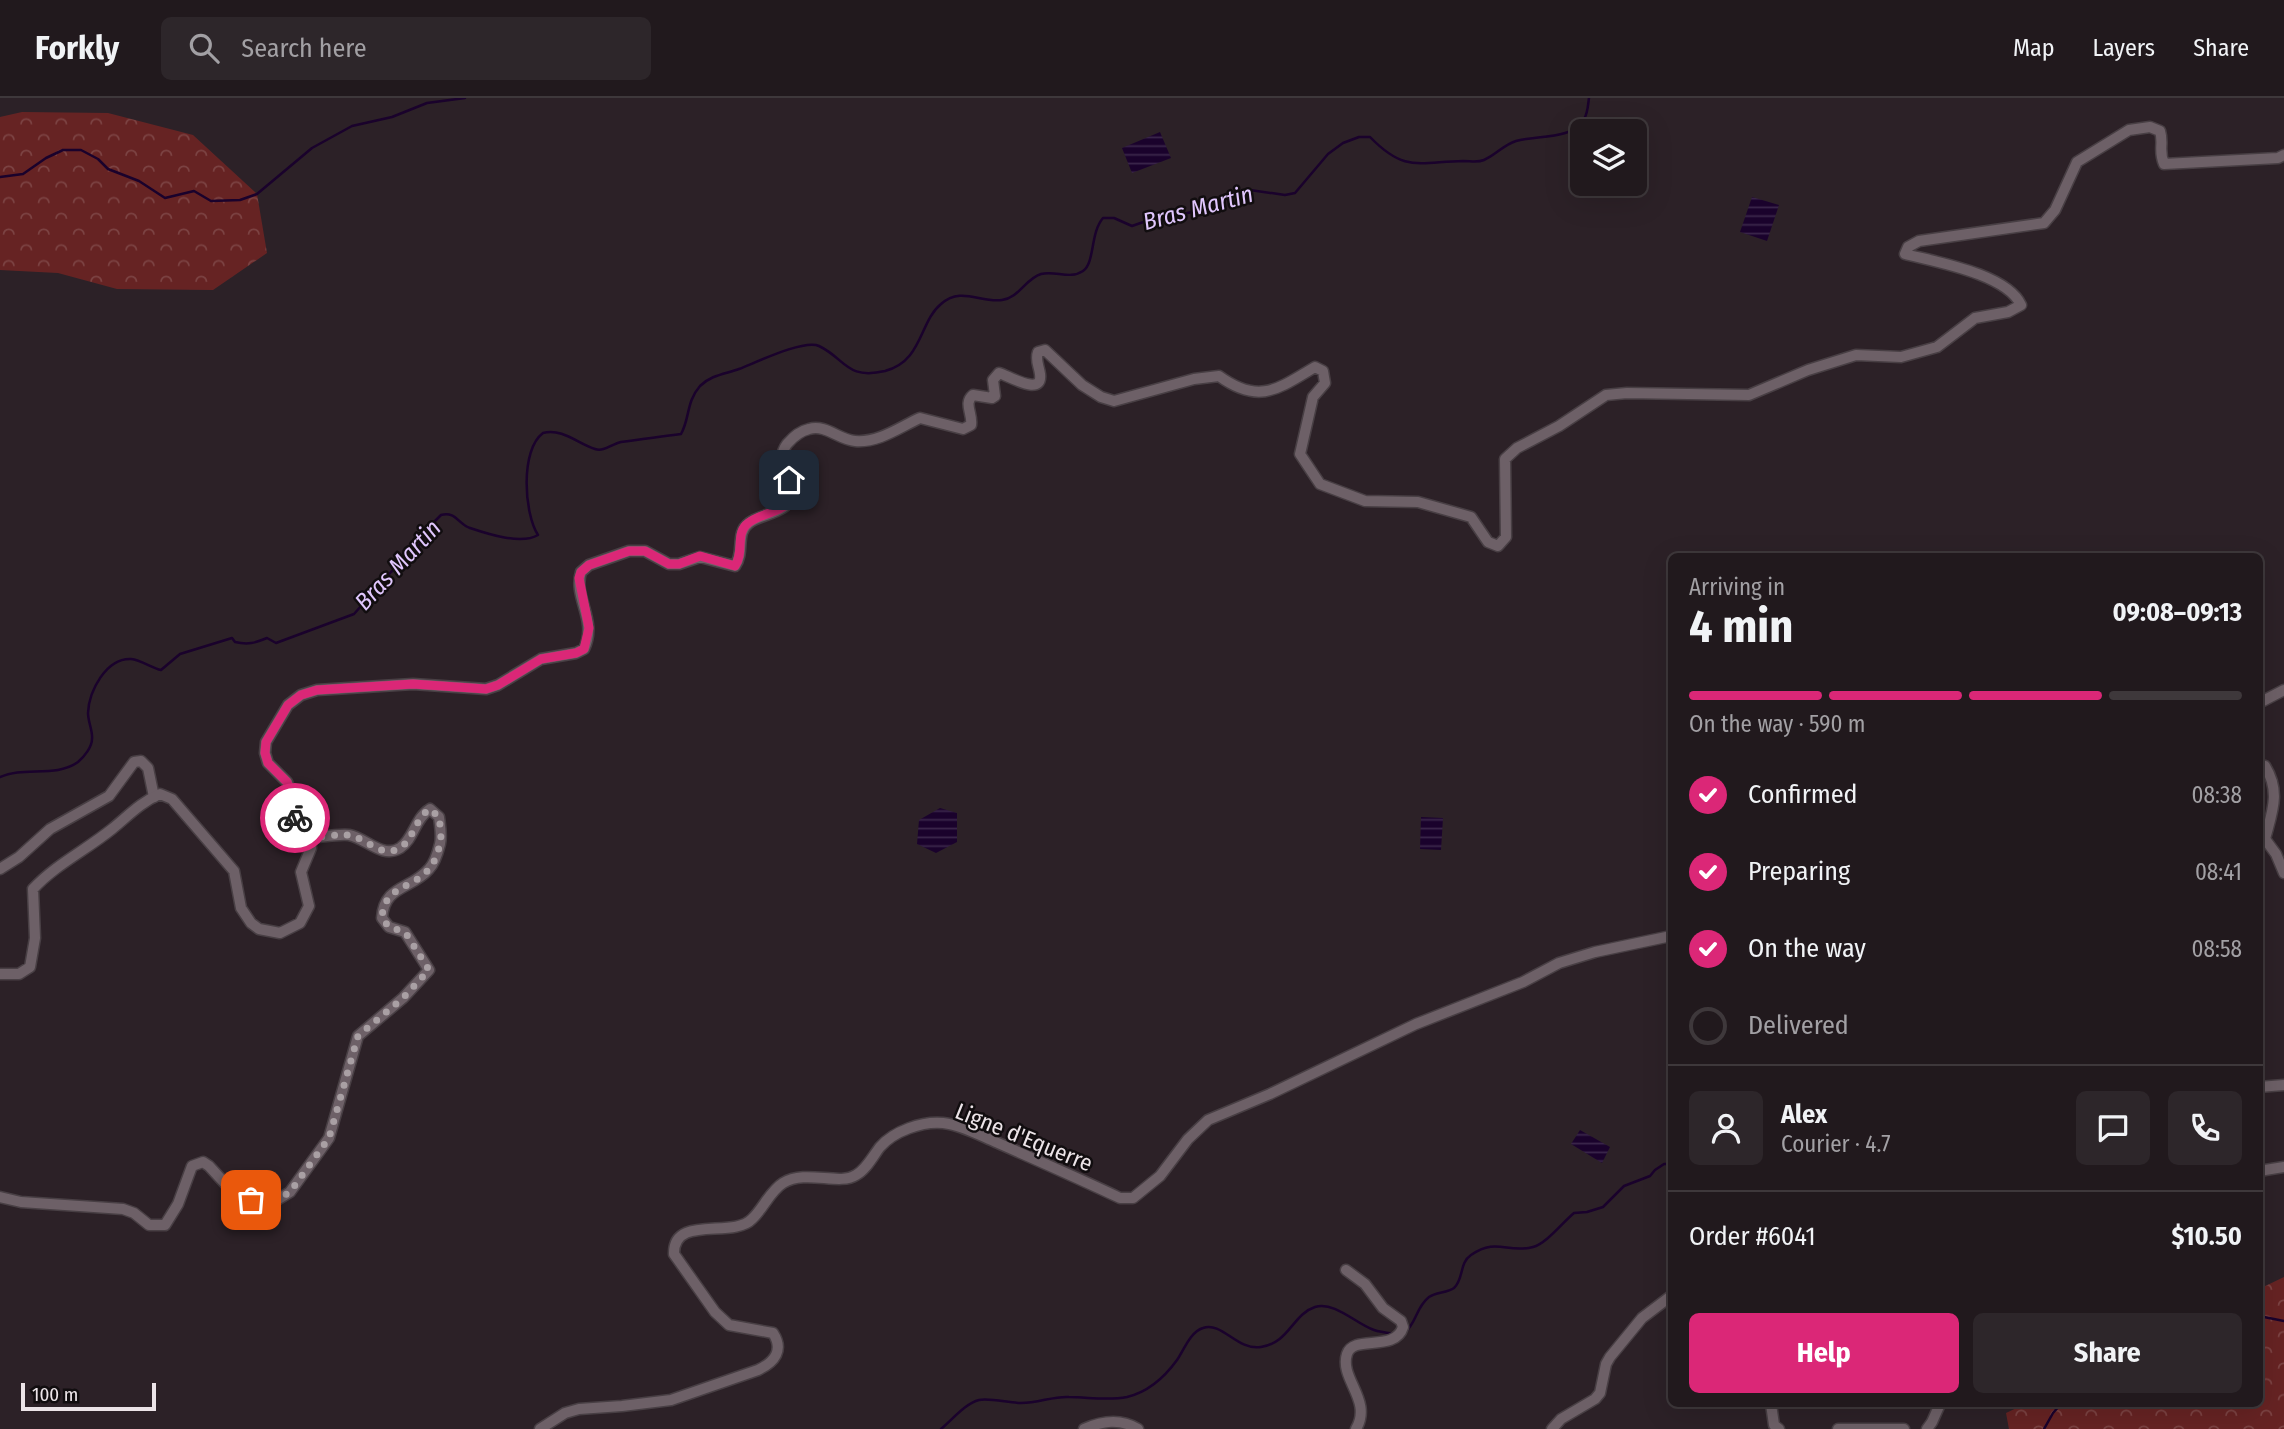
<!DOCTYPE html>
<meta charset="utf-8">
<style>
:root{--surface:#21191d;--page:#2d262a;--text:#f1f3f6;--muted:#a2a0a4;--line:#3e383b;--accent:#db2777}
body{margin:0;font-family:"Fira Sans Condensed",sans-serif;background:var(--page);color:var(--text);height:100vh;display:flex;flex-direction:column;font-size:26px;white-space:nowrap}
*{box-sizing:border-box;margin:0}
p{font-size:23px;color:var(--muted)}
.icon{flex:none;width:38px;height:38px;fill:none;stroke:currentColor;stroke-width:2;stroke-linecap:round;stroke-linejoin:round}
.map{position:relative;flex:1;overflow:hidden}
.panel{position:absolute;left:1668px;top:455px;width:595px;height:854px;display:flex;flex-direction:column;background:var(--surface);border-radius:10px;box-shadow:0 7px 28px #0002,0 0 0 2px var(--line)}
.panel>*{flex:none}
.buttons{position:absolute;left:1570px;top:21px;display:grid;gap:14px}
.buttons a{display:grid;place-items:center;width:77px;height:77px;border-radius:10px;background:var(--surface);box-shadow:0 7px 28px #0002,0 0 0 2px var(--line);font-size:35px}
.scale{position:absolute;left:21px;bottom:18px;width:135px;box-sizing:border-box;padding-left:7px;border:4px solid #ece4e8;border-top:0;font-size:19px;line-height:24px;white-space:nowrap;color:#ece4e8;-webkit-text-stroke:5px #110d0f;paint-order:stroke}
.pin{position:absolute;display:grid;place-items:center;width:60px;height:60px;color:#fff;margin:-30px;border-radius:14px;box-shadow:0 4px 10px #0006}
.courier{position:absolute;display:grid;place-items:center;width:70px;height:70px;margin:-35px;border:5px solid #db2777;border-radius:50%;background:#fff;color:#222;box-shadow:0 2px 9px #0007}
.headline em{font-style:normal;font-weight:700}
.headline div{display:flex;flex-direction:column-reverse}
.headline{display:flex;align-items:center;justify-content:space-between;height:119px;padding:0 21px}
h1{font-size:46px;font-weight:700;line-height:52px}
.bar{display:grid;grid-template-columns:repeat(4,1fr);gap:10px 7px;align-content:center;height:84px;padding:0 21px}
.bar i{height:9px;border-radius:5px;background:var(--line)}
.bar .current{background:var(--accent)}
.bar p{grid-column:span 4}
.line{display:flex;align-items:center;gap:18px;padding:0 21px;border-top:2px solid var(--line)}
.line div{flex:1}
.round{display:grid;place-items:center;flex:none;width:74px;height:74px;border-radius:10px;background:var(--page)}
ol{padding:0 21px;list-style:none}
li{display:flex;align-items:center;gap:21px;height:77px}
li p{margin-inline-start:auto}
li .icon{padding:7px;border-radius:50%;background:var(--accent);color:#fff;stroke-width:4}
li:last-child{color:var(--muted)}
li i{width:38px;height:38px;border:4px solid var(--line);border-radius:50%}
.cta{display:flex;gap:14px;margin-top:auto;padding:14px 21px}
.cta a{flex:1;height:80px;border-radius:10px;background:var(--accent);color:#fff;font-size:28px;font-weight:700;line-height:80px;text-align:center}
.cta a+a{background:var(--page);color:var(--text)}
header{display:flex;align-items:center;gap:42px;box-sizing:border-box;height:98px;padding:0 35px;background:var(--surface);border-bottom:2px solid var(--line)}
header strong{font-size:33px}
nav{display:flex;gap:38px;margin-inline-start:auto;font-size:24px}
.search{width:490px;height:63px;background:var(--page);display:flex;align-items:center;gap:18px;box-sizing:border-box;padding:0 24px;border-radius:10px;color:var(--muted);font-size:26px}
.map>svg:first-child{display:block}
.forest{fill:url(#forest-crowns)}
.water{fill:url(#water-rules)}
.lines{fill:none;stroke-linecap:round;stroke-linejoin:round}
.stream{stroke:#1a022c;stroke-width:2.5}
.minor-casing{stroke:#483f44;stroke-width:13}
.minor{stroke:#6d6067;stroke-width:10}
.done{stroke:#a9a0a4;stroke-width:7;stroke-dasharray:0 12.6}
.route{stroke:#db2777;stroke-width:9}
.labels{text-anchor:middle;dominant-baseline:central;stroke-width:5;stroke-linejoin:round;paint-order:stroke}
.street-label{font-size:23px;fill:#ece4e8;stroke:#110d0f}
.water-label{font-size:24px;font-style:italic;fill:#e1c7fe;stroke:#110d0f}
</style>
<header>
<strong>Forkly</strong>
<div class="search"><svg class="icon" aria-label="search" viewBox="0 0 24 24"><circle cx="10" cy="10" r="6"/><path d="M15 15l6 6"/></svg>Search here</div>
<nav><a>Map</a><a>Layers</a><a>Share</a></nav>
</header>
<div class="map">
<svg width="2284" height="1331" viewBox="0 0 2284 1331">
<defs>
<pattern id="forest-crowns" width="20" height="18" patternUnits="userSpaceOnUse" patternTransform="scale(1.75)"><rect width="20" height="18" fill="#662323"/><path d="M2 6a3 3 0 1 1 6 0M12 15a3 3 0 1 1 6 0" fill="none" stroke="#7c4343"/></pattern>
<pattern id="water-rules" width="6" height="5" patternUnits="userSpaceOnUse" patternTransform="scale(1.75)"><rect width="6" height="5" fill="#1a022c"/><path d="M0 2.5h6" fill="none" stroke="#3b274b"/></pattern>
</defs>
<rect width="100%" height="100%" fill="#2c2127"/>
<g class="forest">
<polygon points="22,14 108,15 193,37 257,96 267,155 213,192 117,191 58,175 0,172 0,19"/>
<polygon points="2284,1179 2284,1331 2009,1331 2006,1315 2025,1306 2259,1306 2259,1191"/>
</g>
<g class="water">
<polygon points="1160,34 1171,60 1132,75 1122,50"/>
<polygon points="1752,99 1779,107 1767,143 1740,134"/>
<polygon points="940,710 957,715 957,744 936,755 917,746 919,722"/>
<polygon points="1421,719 1443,720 1441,752 1420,751"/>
<polygon points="1580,1032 1610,1049 1602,1065 1571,1046"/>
</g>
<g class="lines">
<g class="stream">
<polyline points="0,79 23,76 46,60 63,52 81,52 98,61 108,71 139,83 165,100 194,93 211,103 240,102 257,96 312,50 352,28 392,19 427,5 465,0"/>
<path d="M0 679C24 668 56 680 78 664 84 659 92 649 92 641 93 633 88 624 88 615 89 593 106 560 131 561 141 562 152 570 161 572L180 556 232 540 235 544C248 547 255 545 267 540L276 545 354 516 391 474 418 449 431 427 441 417C456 413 458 426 470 430 488 436 521 447 538 437 524 415 520 352 543 335 563 330 578 346 595 351 604 354 612 346 621 344 641 341 660 339 681 336 690 320 686 304 700 288 711 277 725 276 739 271 755 265 804 241 819 248 846 261 846 282 885 273 923 263 919 224 941 206 961 188 980 205 1002 202 1019 200 1025 181 1041 176 1055 172 1070 182 1083 173 1095 165 1090 135 1103 120H1114L1132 128 1172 114 1183 116 1201 112 1213 104 1232 96 1250 92 1285 97 1295 95 1328 56 1343 45 1359 39H1370C1405 75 1419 64 1463 63 1471 63 1477 65 1484 62 1496 57 1503 47 1516 43 1537 37 1573 42 1584 21 1588 15 1588 6 1589 0"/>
<polyline points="2259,1218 2284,1223"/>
<path d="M1405 1234C1416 1226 1416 1209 1429 1199 1436 1194 1447 1195 1454 1190 1464 1181 1459 1165 1471 1157 1497 1139 1507 1156 1533 1149 1546 1146 1563 1124 1574 1115L1587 1114 1603 1109 1624 1088 1650 1078 1655 1072 1664 1066H1671"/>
<path d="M941 1331C952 1322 966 1305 979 1302 991 1300 1009 1305 1021 1305 1039 1305 1053 1298 1069 1299 1088 1299 1107 1303 1127 1299 1148 1294 1164 1280 1177 1262 1184 1252 1190 1234 1203 1230 1222 1223 1237 1253 1261 1249 1289 1245 1293 1216 1315 1209 1335 1203 1356 1226 1374 1232 1380 1234 1388 1235 1395 1236"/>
<polyline points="2044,1331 2053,1315 2061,1306"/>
</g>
<g class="minor-casing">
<g id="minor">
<polyline points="2259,605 2284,592"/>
<path d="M2259 667 2265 668C2281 694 2272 714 2265 741L2276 756 2284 775"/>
<polyline points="0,771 19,759 50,731 109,698 134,664 141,663 148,670 154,699"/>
<path d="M0 876H19L30 869 35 840 33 791C55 767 86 752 112 731 128 718 141 704 160 696L172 701 234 773 241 810 251 825 259 831 280 835 300 825 309 808 301 774 311 750 310 740 298 726 294 715 291 694 287 684 268 665 265 655 266 644 288 607 301 597 317 592 413 586 486 591 498 587 541 561 576 555 584 551C598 522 573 500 581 474L589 467 629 453H645L669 466H679L700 459 735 468C745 454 735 435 749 425 761 415 789 416 792 396 795 378 773 365 787 346 793 339 800 333 809 331 826 326 839 342 855 343 879 345 900 329 920 320L963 331 971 327C973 316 963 305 973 297L992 300 995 298 993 282 999 275C1009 278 1043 299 1040 276 1039 268 1035 262 1038 254L1045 252 1082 287 1101 299 1114 303 1194 281 1219 278C1259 307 1278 291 1315 269L1323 273 1325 285 1313 299 1300 356 1320 386 1365 403 1418 404 1471 419 1488 444 1498 448 1506 439 1505 361 1517 350 1559 328 1606 297 1627 295 1749 297 1808 272 1856 257 1901 259 1937 249 1975 220 2008 214 2021 207C2007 176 1936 164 1905 156L1908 149 1919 143 2044 125 2055 112 2077 64 2129 32 2150 29 2160 33C2164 46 2158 52 2164 66L2278 60 2284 57"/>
<polyline points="2259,989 2284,987"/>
<polyline points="2259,1073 2284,1069"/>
<path d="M0 1099 21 1104 123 1111 134 1115 149 1127H165L178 1106 192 1068 203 1064 209 1068 232 1093 251 1102 272 1105 290 1094 329 1040 358 938 403 900 429 872 405 834 389 829 382 820C384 787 411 792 429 771 434 766 438 754 440 746 442 738 440 727 439 719L430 711C415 720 414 741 400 750 382 761 366 740 349 737 337 736 322 739 310 740"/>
<path d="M1346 1172 1365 1186 1383 1210 1401 1223 1403 1229C1395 1255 1353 1236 1347 1256 1339 1281 1373 1302 1356 1331"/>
<polyline points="1771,1306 1774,1327 1779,1331"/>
<path d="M540 1331 565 1315 579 1311 622 1308 671 1302 758 1272C775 1264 784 1252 773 1235L729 1227 715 1214 674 1156C673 1116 733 1141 752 1121 763 1111 770 1093 783 1085 806 1071 839 1088 856 1077 866 1072 873 1058 880 1049 894 1033 922 1023 943 1025 962 1027 981 1038 998 1045 1039 1063 1080 1081 1120 1100H1133L1160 1078 1188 1041 1208 1022 1270 996 1416 926 1523 884 1559 865 1595 854 1671 838"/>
<path d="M1084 1331C1102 1323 1120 1320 1138 1331"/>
<polyline points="1552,1331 1561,1321 1595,1301 1600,1295 1606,1266 1610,1259 1642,1220 1671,1198"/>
<polyline points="1838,1331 1904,1331"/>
<polyline points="1927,1331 1932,1324 1940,1306"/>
</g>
</g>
<use href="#minor" class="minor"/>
</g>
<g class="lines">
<path class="done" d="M251 1102 272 1105 290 1094 329 1040 358 938 403 900 429 872 405 834 389 829 382 820C384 787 411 792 429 771 434 766 438 754 440 746 442 738 440 727 439 719L430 711C415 720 414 741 400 750 382 761 366 740 349 737 337 736 322 739 310 740L295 720"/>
<path class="route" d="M295 720 291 694 287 684 268 665 265 655 266 644 288 607 301 597 317 592 413 586 486 591 498 587 541 561 576 555 584 551 589 530 579 480 581 474 589 467 629 453H645L669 466H679L700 458 735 468C744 455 736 437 746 427 763 410 801 418 789 382"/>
</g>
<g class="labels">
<g class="street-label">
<text transform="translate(1024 1039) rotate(22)">Ligne d'Equerre</text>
</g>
<g class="water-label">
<text transform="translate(1198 110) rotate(-15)">Bras Martin</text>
<text transform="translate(398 467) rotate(-47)">Bras Martin</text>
</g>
</g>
</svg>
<div class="buttons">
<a><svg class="icon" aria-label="layers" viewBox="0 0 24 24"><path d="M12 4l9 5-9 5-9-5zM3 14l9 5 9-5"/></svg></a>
</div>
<div class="scale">100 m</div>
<div class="pin" style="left:251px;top:1102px;background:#ea580c"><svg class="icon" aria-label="bag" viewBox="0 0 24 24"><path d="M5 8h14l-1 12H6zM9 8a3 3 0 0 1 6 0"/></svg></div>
<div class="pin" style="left:789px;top:382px;background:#1f2937"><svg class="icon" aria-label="home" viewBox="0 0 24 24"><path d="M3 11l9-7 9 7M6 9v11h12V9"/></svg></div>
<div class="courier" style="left:295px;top:720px"><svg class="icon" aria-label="bike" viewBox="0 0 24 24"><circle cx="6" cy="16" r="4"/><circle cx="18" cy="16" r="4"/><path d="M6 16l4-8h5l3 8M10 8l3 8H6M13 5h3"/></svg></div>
<section class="panel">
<div class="headline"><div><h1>4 min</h1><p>Arriving in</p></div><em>09:08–09:13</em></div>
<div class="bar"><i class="current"></i><i class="current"></i><i class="current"></i><i></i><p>On the way · 590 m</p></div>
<ol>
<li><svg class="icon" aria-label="check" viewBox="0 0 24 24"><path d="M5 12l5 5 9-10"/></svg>Confirmed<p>08:38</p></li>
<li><svg class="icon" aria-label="check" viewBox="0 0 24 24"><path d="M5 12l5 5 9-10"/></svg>Preparing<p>08:41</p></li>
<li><svg class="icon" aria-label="check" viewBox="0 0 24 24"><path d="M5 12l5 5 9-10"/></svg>On the way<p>08:58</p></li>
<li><i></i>Delivered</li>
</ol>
<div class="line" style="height:126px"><a class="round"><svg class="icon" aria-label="person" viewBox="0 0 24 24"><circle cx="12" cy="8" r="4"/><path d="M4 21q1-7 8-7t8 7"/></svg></a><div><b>Alex</b><p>Courier · 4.7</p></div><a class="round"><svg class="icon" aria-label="chat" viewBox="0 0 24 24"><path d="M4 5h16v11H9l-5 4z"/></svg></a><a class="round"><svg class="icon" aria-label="phone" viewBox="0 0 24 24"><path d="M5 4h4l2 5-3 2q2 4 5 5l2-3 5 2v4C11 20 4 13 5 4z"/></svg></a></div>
<div class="line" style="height:91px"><div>Order #6041</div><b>$10.50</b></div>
<div class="cta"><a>Help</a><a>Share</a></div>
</section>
</div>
